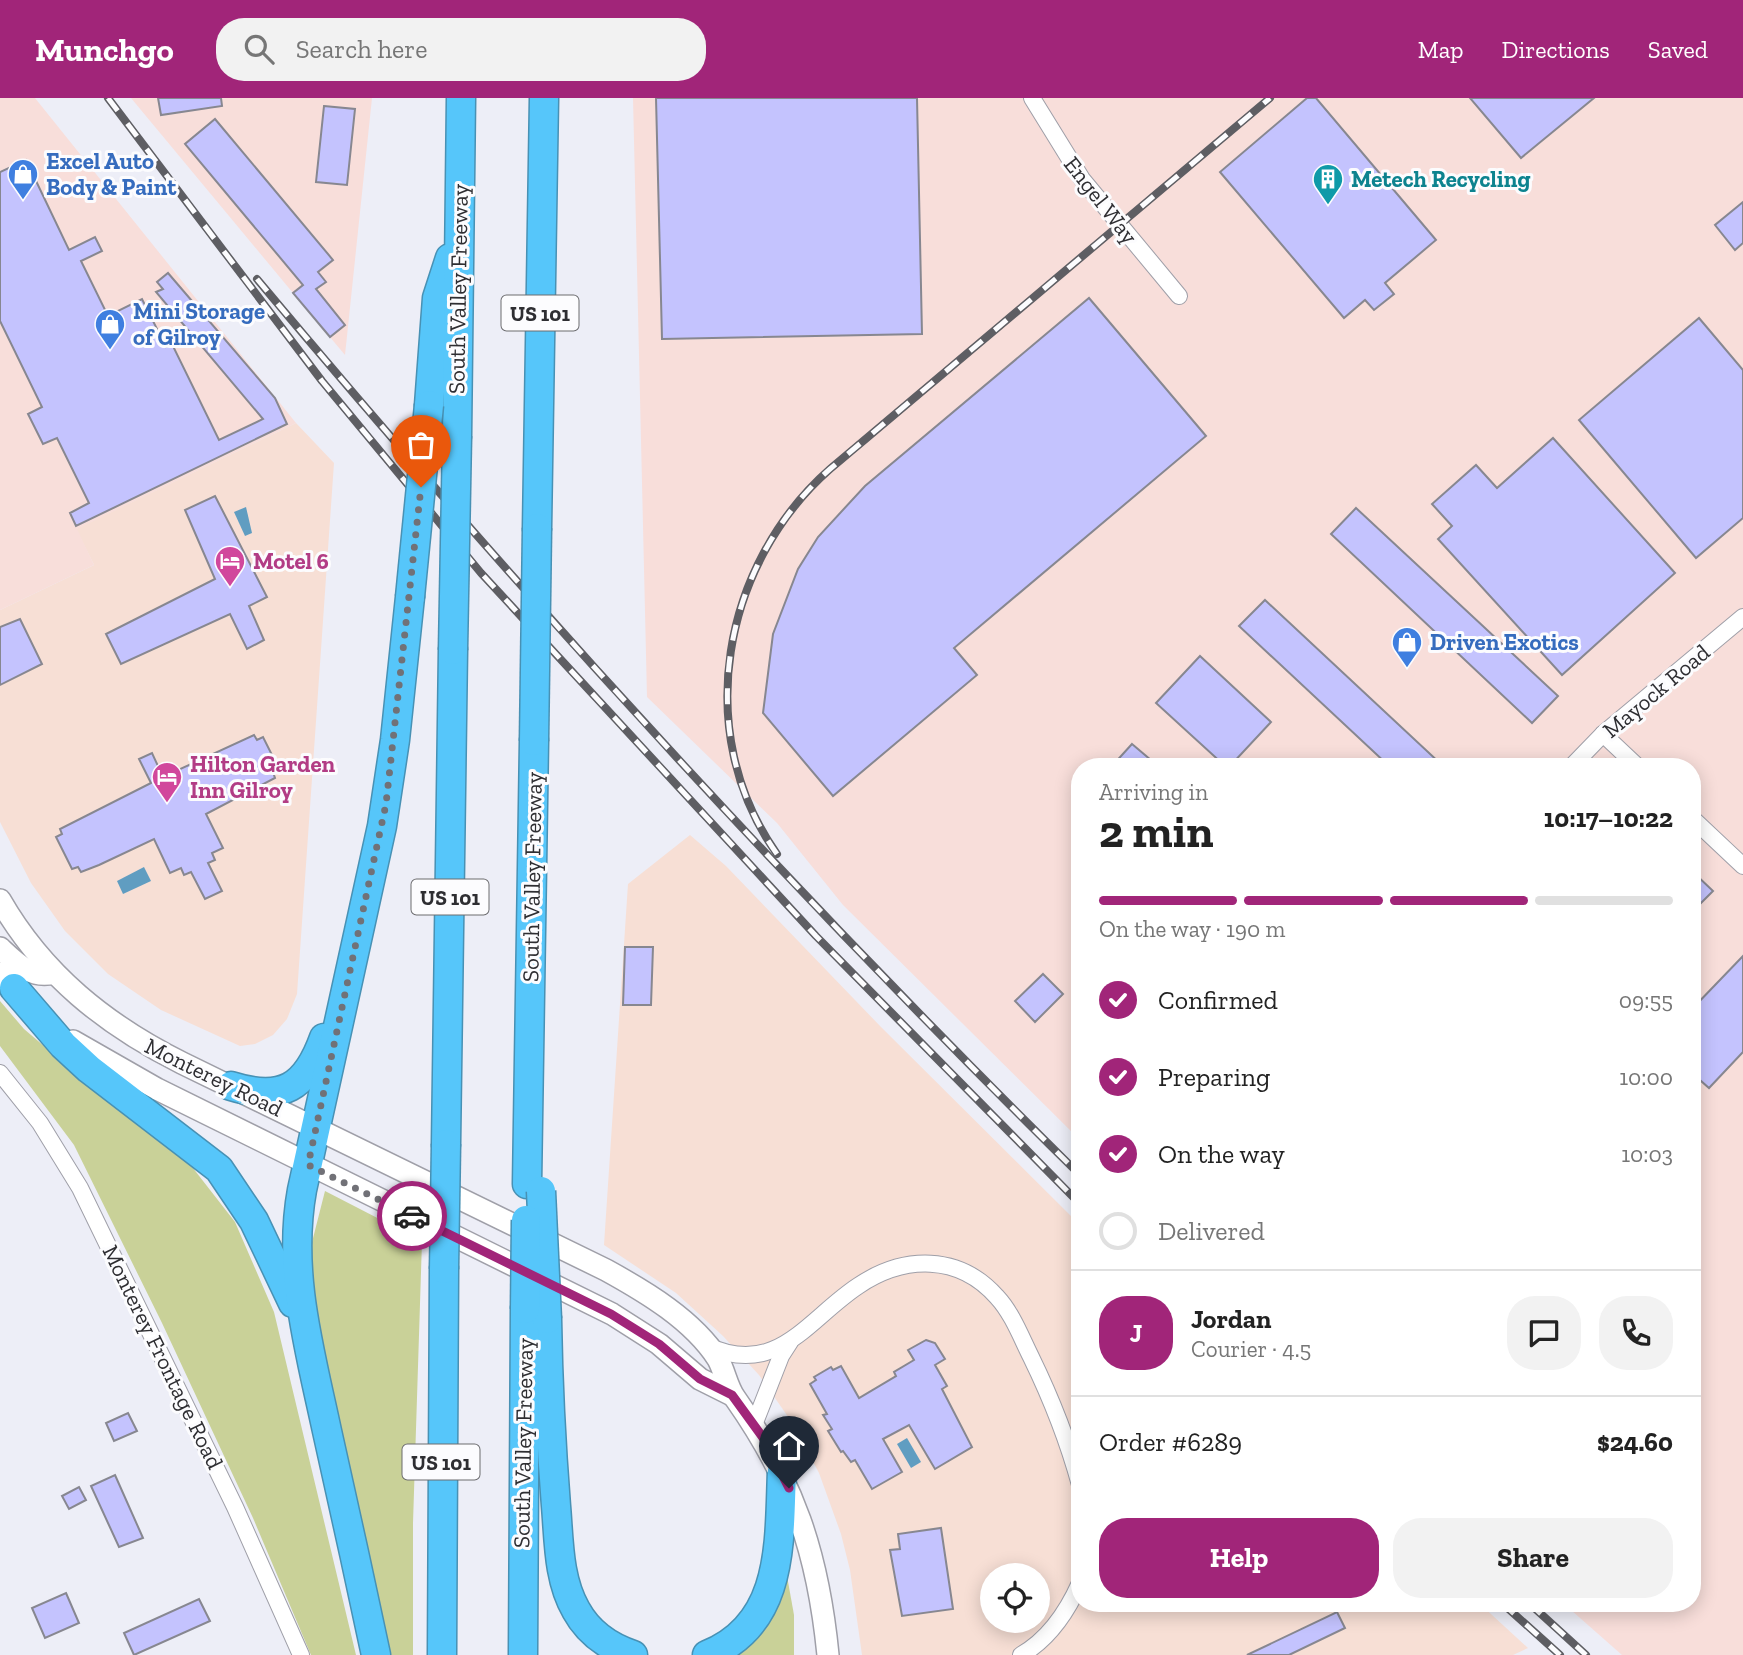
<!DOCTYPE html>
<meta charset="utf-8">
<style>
:root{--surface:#fff;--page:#f2f2f2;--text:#222;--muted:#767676;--line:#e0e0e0;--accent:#a12579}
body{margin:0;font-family:"Zilla Slab",serif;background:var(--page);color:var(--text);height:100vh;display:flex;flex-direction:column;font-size:26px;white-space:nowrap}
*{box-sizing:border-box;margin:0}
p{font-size:23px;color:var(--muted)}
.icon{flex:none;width:38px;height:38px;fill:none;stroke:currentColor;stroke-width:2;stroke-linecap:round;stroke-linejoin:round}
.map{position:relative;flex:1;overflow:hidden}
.sheet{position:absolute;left:1071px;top:660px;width:630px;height:854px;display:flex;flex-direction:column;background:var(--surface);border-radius:28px;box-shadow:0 4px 18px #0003}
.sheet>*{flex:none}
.controls{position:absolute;left:980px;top:1465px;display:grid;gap:14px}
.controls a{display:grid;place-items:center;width:70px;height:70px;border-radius:50%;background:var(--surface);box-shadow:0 4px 18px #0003;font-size:35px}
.pin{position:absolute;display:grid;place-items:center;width:60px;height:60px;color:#fff;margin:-72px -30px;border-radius:50% 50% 50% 0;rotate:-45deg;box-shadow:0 0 7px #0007}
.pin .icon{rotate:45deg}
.courier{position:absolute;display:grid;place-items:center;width:70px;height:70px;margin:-35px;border:5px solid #a12579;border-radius:50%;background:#fff;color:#222;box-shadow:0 2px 9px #0007}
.head em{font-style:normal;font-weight:700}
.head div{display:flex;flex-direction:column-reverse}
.head{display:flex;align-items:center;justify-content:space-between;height:119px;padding:0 28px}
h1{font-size:46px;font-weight:700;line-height:52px}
.bar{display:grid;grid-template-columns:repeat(4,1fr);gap:10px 7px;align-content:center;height:84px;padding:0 28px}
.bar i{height:9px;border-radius:5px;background:var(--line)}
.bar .selected{background:var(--accent)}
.bar p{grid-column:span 4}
.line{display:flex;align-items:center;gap:18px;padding:0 28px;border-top:2px solid var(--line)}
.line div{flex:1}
.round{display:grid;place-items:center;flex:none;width:74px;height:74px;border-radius:28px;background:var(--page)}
ol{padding:0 28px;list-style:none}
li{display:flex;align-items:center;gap:21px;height:77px}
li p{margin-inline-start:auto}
li .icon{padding:7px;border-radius:50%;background:var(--accent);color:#fff;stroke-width:4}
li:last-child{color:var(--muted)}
li i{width:38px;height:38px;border:4px solid var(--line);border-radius:50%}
.button{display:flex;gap:14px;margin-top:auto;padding:14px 28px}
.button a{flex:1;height:80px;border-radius:28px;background:var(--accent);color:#fff;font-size:28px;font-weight:700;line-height:80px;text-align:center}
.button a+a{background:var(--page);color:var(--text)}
header{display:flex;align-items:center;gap:42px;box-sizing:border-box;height:98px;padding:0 35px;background:var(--accent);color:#fff}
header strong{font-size:33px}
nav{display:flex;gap:38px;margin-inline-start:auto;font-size:24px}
.search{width:490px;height:63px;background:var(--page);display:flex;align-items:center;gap:18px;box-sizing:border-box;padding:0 24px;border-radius:28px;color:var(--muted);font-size:26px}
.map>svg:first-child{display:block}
.commercial{fill:#f7dfd5;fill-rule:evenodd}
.industrial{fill:#f8deda}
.green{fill:#c9d198}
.water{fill:#609dc1}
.building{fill:#c4c3fe;stroke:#878790;stroke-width:2}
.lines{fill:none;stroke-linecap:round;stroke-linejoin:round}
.street-casing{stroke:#9f9fa8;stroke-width:18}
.secondary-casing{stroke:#9f9fa8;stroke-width:24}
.highway-casing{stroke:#4891b4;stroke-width:31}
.street{stroke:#fff;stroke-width:16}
.secondary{stroke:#fff;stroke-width:21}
.highway{stroke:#56c6fa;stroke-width:28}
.rail-casing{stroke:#5e5e63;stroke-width:8}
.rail{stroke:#fcfcfe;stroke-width:5;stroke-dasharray:16;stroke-linecap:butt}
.highway-bridge-casing{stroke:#4891b4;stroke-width:31;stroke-linecap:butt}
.highway-bridge{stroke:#56c6fa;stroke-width:28}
.done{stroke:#717177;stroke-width:7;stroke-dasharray:0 12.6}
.route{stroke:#a12579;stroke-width:9}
.labels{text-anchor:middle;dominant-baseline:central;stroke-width:6;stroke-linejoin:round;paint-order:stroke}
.shield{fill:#fcfcfe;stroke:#6c6c6f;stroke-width:2}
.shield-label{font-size:21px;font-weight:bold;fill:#2e2e32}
.shop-label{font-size:23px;font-weight:bold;fill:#366cbe;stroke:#fcfcfe;text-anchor:start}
.culture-label{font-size:23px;font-weight:bold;fill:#0d838f;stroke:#fcfcfe;text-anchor:start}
.street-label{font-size:23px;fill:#2e2e32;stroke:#fcfcfe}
.hotel-label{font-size:23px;font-weight:bold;fill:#b23c85;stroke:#fcfcfe;text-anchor:start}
</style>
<header>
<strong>Munchgo</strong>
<div class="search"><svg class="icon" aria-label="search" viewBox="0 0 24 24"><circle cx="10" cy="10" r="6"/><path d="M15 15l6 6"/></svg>Search here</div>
<nav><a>Map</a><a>Directions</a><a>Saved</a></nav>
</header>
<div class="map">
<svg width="1743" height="1557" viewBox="0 0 1743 1557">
<rect width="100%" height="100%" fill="#edeef7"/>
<g class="commercial">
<polygon points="296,325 334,365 297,896 287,921 273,937 255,946 240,948 161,912 108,876 65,833 31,785 0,724 0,512 94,467 76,431"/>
<path d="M690 737 726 768 881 929 1080 1127V1505H1479L1528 1550 1513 1557H862L850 1472 841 1436 819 1375 793 1326 759 1277 723 1238 676 1195 604 1147 628 786ZM992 1477H1038V1522H992Z"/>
</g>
<g class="industrial">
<polygon points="0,0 35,0 296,325 77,431 94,467 0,512"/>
<polygon points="131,0 372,0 345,257 288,189"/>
<polygon points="633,0 1743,0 1743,1557 1622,1557 1563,1505 1692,1505 1692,668 1080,668 1080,1042 843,807 777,725 647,599"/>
</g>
<g class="green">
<polygon points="0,903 24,931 92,989 182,1056 235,1124 274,1214 356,1557 311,1557 253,1420 162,1225 74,1047 0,948"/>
<polygon points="325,1093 422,1143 413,1425 413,1557 384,1557 317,1247 309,1156"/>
<polygon points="787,1478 794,1517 794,1557 727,1557"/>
</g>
<g class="water">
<polygon points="246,409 252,435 245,438 234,414"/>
<polygon points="144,769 151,783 123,796 117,783"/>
<polygon points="907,1340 921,1364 911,1370 897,1346"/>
</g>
<g class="building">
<polygon points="158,0 221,0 222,8 161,17"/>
<polygon points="656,0 917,0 922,236 662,241"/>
<polygon points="1307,0 1316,0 1436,142 1385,185 1394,196 1374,212 1365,202 1344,220 1220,74"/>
<polygon points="1470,0 1594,0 1521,60"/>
<polygon points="324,8 355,11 347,87 316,84"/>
<polygon points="215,21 333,162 318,174 326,184 316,191 345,227 330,239 293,195 303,187 185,46"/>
<polygon points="26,62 69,152 95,139 102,153 81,163 108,218 142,201 166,249 172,246 219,342 263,321 156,194 163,191 157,184 168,175 275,300 287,326 76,428 70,415 89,405 57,340 43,346 28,316 42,309 0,223 0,74"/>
<polygon points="1743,104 1743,145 1735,152 1715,127"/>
<polygon points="1089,200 1206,338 954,550 977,577 833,698 763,615 773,536 798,471 818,439 865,388"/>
<polygon points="1699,220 1743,272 1743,420 1696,460 1579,322"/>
<polygon points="1553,340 1675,475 1562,577 1438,441 1452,428 1432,406 1476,367 1497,390"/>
<polygon points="215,398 267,499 249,508 264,542 247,551 230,516 121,566 106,536 215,481 185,412"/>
<polygon points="1356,410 1558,598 1532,625 1331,436"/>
<polygon points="1265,502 1443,668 1389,668 1239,528"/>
<polygon points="20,521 42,566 0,587 0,529"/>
<polygon points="1200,558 1271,624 1230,668 1225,668 1156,605"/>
<polygon points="254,637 257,642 263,639 279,671 273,674 275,680 206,716 223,750 212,755 215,762 208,765 222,793 205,801 191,774 184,777 181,770 170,775 154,741 99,767 81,774 78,769 72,771 56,739 62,736 60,731 151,685 139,661 152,655 163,679"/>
<polygon points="1132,646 1158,668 1112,668"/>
<polygon points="1692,773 1713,793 1692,814"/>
<polygon points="625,849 653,849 651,907 623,907"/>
<polygon points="1743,858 1743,954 1709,990 1692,975 1692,911"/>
<polygon points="1043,876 1063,896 1035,924 1015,903"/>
<polygon points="926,1242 935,1245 945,1261 935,1267 947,1288 942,1291 972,1349 935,1371 909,1327 883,1341 902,1374 872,1391 855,1362 851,1364 843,1353 841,1354 828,1333 832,1331 823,1317 827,1316 810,1286 816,1282 814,1279 831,1269 833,1272 841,1268 859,1300 896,1278 894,1274 914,1262 908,1252"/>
<polygon points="128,1315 137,1333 114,1343 106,1325"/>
<polygon points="115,1377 143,1440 119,1449 91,1388"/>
<polygon points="79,1389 86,1402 69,1411 62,1398"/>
<polygon points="941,1430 953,1511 902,1518 890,1452 900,1451 898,1436"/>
<polygon points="66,1495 79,1525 45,1540 32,1510"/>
<polygon points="199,1501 210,1523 134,1557 124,1535"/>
<polygon points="1337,1514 1345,1530 1289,1557 1247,1557"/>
</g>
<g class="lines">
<g class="street-casing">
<g id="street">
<polyline points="1032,0 1082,81 1179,198"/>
<polyline points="1603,636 1637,668"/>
<polyline points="1572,668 1603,636 1743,519"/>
<polyline points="1692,720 1743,768"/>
<polyline points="0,975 40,1025 80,1090 235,1409 301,1557"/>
<path d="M708 1248C777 1280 808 1221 858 1188 904 1157 959 1156 997 1199 1012 1215 1021 1239 1031 1259 1051 1300 1068 1343 1080 1387"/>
<polyline points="754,1327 781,1258 790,1244"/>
<path d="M1021 1557C1049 1541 1067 1514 1080 1485"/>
</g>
</g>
<g class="secondary-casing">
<g id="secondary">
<path d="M0 802C43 877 106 927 182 965L606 1172C646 1194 693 1222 718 1261 725 1274 727 1289 735 1300 794 1384 818 1455 828 1557"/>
<path d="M0 850C16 865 31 881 54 875"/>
<polyline points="0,875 25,901"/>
<polyline points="73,943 157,991 612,1216 659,1246 700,1281 732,1297"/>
</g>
</g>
<g class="highway-casing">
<g id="highway">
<polyline points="429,307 437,200 450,160"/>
<polyline points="457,338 461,0"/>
<polyline points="537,430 544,0"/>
<polyline points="14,890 63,947 89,971 219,1071 254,1123 293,1205"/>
<path d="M231 988C282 1004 306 990 324 940"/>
<polyline points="446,1046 453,552"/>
<polyline points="527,1086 534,643"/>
<path d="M547 1221C548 1283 551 1345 556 1408 559 1442 558 1481 576 1512 588 1534 609 1549 633 1557"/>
<path d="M376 1557C360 1482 344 1408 327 1333 310 1253 287 1174 302 1092L382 728 395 642 410 499"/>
<polyline points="442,1557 444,1171"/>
<polyline points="523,1557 525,1211"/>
<path d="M707 1557C785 1526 779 1443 782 1373"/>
</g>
</g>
<use href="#street" class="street"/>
<use href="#secondary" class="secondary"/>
<use href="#highway" class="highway"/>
<g class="rail-casing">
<g id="rail">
<polyline points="108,0 322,283 481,475 816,838 1080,1106"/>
<path d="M257 181C517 492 791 792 1080 1077"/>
<path d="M777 756C691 635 722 466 830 371L1270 0"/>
<polyline points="1502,1505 1560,1557"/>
<polyline points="1529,1505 1586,1557"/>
</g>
</g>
<use href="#rail" class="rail"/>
<g class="highway-bridge-casing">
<g id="highway-bridge">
<polyline points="410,499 429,307"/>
<polyline points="453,552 457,338"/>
<polyline points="534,643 537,430"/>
<polyline points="541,1093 547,1221"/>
<polyline points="444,1171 446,1046"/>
<polyline points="525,1211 526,1122"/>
</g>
</g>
<use href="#highway-bridge" class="highway-bridge"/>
</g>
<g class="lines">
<polyline class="done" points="412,1118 308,1067 386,706 421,389"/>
<polyline class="route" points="412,1118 611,1216 659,1246 700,1281 732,1297 764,1341 789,1390"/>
</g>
<defs>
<g id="shop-pin" transform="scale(1.575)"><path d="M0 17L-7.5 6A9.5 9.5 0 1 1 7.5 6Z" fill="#3f7fe0" stroke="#fcfcfe"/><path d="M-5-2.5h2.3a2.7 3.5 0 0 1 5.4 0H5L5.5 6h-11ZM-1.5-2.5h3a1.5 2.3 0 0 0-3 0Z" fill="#fff"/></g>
<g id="building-pin" transform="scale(1.575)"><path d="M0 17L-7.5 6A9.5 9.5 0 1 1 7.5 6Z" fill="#0f9aa8" stroke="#fcfcfe"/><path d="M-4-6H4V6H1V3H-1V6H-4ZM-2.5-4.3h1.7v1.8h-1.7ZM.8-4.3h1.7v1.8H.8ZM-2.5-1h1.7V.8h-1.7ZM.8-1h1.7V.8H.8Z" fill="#fff"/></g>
<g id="hotel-pin" transform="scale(1.575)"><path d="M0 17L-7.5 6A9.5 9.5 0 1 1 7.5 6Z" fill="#d1479c" stroke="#fcfcfe"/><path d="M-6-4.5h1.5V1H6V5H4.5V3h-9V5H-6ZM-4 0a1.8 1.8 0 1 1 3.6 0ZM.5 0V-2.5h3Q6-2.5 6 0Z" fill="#fff"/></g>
</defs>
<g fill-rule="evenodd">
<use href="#shop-pin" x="23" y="76"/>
<use href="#building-pin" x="1328" y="81"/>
<use href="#shop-pin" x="110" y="226"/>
<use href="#hotel-pin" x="230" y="463"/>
<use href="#shop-pin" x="1407" y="544"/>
<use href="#hotel-pin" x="167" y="679"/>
</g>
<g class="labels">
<g class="shield">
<rect x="501.5" y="197.5" width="77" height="35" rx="5"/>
<rect x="411.5" y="781.5" width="77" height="35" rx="5"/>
<rect x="402.5" y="1346.5" width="77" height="35" rx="5"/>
</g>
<g class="shield-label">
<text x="540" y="215">US 101</text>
<text x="450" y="799">US 101</text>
<text x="441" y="1364">US 101</text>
</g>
<g class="shop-label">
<text x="46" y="63">Excel Auto<tspan x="46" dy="26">Body &amp; Paint</tspan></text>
<text x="133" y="213">Mini Storage<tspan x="133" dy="26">of Gilroy</tspan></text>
<text x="1430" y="544">Driven Exotics</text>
</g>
<g class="culture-label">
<text x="1351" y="81">Metech Recycling</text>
</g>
<g class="street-label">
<text transform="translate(1101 102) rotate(52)">Engel Way</text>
<text transform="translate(458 191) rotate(-89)">South Valley Freeway</text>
<text transform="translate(1656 593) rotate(-40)">Mayock Road</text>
<text transform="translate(532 779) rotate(-89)">South Valley Freeway</text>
<text transform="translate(214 979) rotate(26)">Monterey Road</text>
<text transform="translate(163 1259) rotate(64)">Monterey Frontage Road</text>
<text transform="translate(523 1345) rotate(-89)">South Valley Freeway</text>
</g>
<g class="hotel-label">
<text x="253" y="463">Motel 6</text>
<text x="190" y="666">Hilton Garden<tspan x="190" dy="26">Inn Gilroy</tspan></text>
</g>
</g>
</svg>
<div class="controls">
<a><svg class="icon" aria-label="locate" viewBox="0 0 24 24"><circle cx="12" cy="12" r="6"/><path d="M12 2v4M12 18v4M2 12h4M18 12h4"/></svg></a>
</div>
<div class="pin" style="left:421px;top:389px;background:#ea580c"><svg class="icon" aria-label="bag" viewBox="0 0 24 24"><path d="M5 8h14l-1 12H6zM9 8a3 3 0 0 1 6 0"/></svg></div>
<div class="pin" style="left:789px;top:1390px;background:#1f2937"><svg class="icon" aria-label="home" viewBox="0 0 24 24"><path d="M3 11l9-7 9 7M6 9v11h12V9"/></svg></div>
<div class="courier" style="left:412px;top:1118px"><svg class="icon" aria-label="car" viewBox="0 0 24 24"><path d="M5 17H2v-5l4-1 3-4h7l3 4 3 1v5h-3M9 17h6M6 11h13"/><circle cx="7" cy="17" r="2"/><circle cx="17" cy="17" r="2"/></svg></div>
<section class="sheet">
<div class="head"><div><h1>2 min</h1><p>Arriving in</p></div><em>10:17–10:22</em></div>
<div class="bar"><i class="selected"></i><i class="selected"></i><i class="selected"></i><i></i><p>On the way · 190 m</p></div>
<ol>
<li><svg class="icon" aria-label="check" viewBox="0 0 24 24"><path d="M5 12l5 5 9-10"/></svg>Confirmed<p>09:55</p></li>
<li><svg class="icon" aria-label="check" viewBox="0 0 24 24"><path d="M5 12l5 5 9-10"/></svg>Preparing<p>10:00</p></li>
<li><svg class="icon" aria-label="check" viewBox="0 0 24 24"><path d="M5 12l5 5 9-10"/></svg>On the way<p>10:03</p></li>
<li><i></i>Delivered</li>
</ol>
<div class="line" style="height:126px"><b class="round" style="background:var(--accent);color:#fff">J</b><div><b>Jordan</b><p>Courier · 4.5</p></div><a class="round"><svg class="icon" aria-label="chat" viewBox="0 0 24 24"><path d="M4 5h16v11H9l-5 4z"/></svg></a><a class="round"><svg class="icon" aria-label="phone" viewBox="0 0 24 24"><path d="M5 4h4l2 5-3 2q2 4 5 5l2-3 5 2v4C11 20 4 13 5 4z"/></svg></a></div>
<div class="line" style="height:91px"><div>Order #6289</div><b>$24.60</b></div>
<div class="button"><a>Help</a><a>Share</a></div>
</section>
</div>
